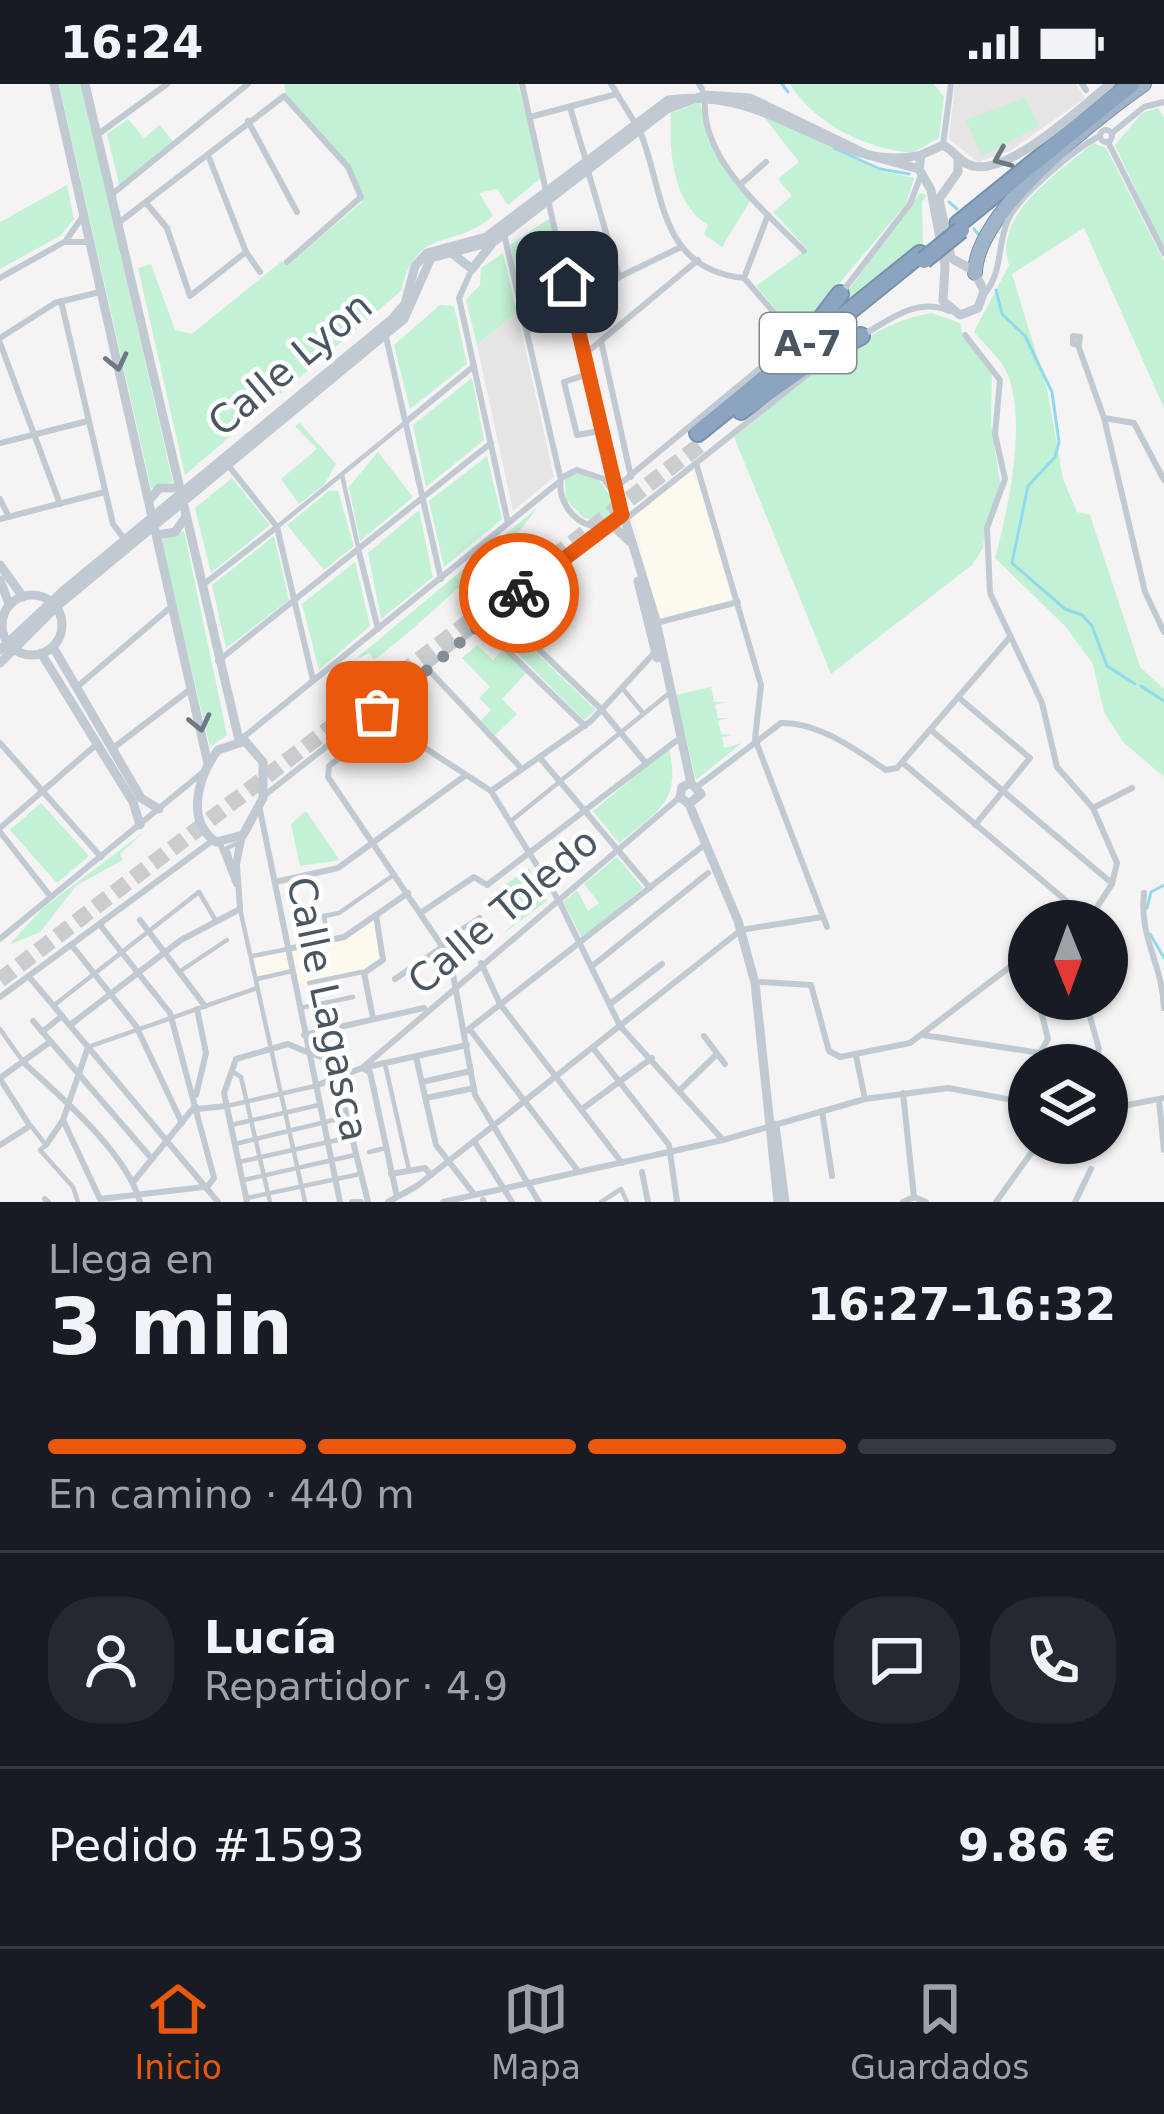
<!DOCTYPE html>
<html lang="es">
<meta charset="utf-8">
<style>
:root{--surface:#171b24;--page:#242831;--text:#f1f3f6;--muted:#9ea1a6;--line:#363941;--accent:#ea580c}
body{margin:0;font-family:"DejaVu Sans",sans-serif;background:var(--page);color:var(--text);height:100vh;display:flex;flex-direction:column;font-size:45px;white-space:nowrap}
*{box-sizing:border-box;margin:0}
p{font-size:39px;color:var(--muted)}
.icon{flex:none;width:66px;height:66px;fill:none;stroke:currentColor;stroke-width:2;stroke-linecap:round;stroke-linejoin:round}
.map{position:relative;height:1118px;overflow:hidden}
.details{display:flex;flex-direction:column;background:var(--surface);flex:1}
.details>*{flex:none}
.needle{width:78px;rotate:179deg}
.buttons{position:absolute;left:1008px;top:816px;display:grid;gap:24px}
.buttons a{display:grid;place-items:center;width:120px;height:120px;border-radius:50%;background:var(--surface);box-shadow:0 3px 9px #0004;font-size:60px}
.pin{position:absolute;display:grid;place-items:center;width:102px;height:102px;color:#fff;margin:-51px;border-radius:24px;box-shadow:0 6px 18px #0006}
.courier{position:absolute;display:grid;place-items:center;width:120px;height:120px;margin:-60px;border:9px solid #ea580c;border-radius:50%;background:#fff;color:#222;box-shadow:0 3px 15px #0007}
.overview em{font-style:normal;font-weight:700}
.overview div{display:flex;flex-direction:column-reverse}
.overview{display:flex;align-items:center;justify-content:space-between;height:204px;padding:0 48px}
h1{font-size:78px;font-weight:700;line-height:90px}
.bar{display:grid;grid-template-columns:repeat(4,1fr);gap:18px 12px;align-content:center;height:144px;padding:0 48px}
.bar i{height:15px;border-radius:9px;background:var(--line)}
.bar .on{background:var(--accent)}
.bar p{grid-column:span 4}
.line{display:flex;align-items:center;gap:30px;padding:0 48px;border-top:3px solid var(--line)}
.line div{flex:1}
.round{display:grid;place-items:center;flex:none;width:126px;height:126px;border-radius:48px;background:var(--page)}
.status{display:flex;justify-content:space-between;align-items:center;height:84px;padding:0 60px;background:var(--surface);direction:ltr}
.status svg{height:33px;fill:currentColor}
.tabs{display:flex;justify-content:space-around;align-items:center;height:168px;border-top:3px solid var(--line);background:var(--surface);font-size:33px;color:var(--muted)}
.tabs a{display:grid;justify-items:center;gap:6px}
.tabs .on{color:var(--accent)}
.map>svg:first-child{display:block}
.commercial{fill:#fdf9ef}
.education{fill:#e6e4e5}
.green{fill:#c3f1d5}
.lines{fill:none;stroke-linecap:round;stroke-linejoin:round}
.stream{stroke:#90daee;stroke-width:3}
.motorway-tunnel{stroke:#caccce;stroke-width:16;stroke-dasharray:16 8;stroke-linecap:butt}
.trunk-casing{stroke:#7690ad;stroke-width:16}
.motorway-casing{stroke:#7690ad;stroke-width:20}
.pedestrian{stroke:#c1cad2;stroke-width:4.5}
.minor{stroke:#c1cad2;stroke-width:6}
.tertiary{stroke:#c1cad2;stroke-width:9}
.trunk{stroke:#9fb4c9;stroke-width:14}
.motorway{stroke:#8ba5c1;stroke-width:16}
.motorway-bridge-casing{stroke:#7690ad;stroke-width:20;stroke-linecap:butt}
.motorway-bridge{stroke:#8ba5c1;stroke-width:16}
.oneway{stroke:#6e7983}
.done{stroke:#868d94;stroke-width:12;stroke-dasharray:0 21.6}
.route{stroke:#ea580c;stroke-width:15}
.labels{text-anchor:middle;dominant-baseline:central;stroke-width:9;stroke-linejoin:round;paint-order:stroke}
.shield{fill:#fff;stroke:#808990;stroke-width:3}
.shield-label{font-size:36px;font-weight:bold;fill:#4a5661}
.street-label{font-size:39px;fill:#4a5661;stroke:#fff}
</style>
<div class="status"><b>16:24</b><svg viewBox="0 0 49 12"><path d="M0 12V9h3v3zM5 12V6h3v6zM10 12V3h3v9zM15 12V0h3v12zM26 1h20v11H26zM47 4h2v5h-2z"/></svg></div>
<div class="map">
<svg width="1164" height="1118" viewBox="0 0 1164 1118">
<rect width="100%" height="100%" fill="#f5f3f3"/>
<g class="commercial">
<polygon points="691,386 710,429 733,517 657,535 634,433"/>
<polygon points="557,490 582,513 530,557 508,533"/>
<polygon points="376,831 383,876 368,887 296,902 292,888 255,896 251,872 344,853"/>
</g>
<g class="education">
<polygon points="955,0 1076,0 1085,14 1010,67 978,78 949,55"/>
<polygon points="517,228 554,393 513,427 477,261"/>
</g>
<g class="green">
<polygon points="59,0 81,0 171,390 173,398 151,404"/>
<path d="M284 0H518L542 93 508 121 497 105 479 109 493 132C452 167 416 141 401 207L185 391 138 184 151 180 175 246 192 250 282 177 288 181 362 118 350 82 286 10Z"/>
<path d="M790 0H934L944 13 939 54 912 69C864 64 815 40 790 0Z"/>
<polygon points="1025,14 1039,42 982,72 966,36"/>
<path d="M700 18 708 57 750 117 722 163 704 150 708 141C672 119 669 67 671 29Z"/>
<polygon points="1158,24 1164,34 1164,165 1115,61 1142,29"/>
<polygon points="761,29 880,87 914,94 906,120 797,250 756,202 807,165 773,128 792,112 778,95 799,78"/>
<polygon points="128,35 144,54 160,41 174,59 120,104 107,50"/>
<path d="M1093 59 1106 64 1164 177V324L1084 144 1012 190 1047 305 1063 395 1077 428 1090 431 1140 583 1164 605V693L1123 658 1104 628 1093 580 1066 543 995 474C1008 427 1029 330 1005 285 998 272 983 259 974 248L1009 181C992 130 1060 88 1093 59Z"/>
<polygon points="67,101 74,135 60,152 0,185 0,138"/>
<polygon points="920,109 927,111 922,118 923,161 860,212 836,223"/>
<polygon points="550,134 562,209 534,218 541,245 530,249 510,161"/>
<polygon points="503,169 517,228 477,261 466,216 480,201 481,184"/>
<polygon points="440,221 454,222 467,280 410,325 394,261"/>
<path d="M932 229 960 239 963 254 992 286 991 339 1001 405 986 438 983 464 972 481 831 590 734 353C787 311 865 238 932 229Z"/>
<polygon points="472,294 484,356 426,403 413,341"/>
<polygon points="300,339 336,380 324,401 299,420 281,395 317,365 295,342"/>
<polygon points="378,368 413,413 360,457 349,403"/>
<polygon points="487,372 502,435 444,483 429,417"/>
<polygon points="579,389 598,395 617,420 612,437 584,434 566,416 565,394"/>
<polygon points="232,394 270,441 211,489 195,424"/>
<polygon points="329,407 338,407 354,462 324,486 287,441"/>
<path d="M536 425 507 464 502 458 489 468 491 474C449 511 419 542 374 576L370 569 354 576Z"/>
<polygon points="419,426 433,493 381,535 368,469"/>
<polygon points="184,447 227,651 210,663 161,456"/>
<polygon points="274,452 289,516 226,564 212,501"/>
<polygon points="355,478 370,542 319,586 302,520"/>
<polygon points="494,539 510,544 596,626 584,636 492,544"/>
<polygon points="477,561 493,576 503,566 526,589 502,615 517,630 495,651 480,637 491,626 479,614 490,603 462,574"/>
<polygon points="711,603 714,618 725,618 715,621 718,634 728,634 718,637 721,650 732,651 722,653 724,664 742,659 696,696 676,611"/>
<path d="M669 664C681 719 659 725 619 759L593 727Z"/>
<polygon points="41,719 89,772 57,799 10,746"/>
<polygon points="306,727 339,775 335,777 300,782 291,740"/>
<polygon points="144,748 120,770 123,776 77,801 40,848 9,861 43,824"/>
<polygon points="617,773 643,804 582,854 563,818 577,806 588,827 599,819 584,800"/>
<polygon points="529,784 547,817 503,850 514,839 499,816 499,805"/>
</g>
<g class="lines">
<g class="stream">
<polyline points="782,0 788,8"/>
<polyline points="834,64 880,85 909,90"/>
<polyline points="949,118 957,125"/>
<polyline points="974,145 979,151"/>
<polyline points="996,206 1002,230 1025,252 1052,308 1059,358 1055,373 1028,402 1012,479 1065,525 1082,531 1092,542 1107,582 1135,600"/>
<polyline points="1141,602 1164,617"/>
<polyline points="1147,824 1151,808 1164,801"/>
<polyline points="1150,850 1164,874"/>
</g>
<polyline class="motorway-tunnel" points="0,896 704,358"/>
<g class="trunk-casing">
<path id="trunk" d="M975 189C976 127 1095 35 1144 0"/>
</g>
<g class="motorway-casing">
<g id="motorway">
<polyline points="958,140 1131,0"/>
<polyline points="811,248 840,210"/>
<polyline points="741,327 805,282 861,252"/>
<polyline points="698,349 920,170"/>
</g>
</g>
<g class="pedestrian">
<polyline points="342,391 359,467"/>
<polyline points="277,443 406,338"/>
<polyline points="623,605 642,628"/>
<polyline points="511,737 667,611"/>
<polygon points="238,759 234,787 227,764"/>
<polyline points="240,825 305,1118"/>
<polyline points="328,856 324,832 339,829 395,790"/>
<polyline points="442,858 480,833"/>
<polyline points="253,872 288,865"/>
<polyline points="179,888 227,856"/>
<polyline points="257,895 292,887"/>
<polyline points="309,899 362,888"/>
<polyline points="53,922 199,808 216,837"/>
<polyline points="300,924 353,913"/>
<polyline points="0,945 24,979"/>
<polyline points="88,963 257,904"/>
<polyline points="307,968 352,987"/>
<polyline points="385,980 409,1086"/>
<polyline points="233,988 241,993 270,1118"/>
<polyline points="227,1022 315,1002"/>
<polyline points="231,1041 319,1021"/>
<polyline points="32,1043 46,1061 40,1066 73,1103 78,1118"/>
<polyline points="235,1060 346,1033"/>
<polyline points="369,1068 386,1064"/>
<polyline points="239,1078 351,1053"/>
<polyline points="244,1096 355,1071"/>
<polyline points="247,1114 360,1090"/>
<polyline points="601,1118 621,1105 627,1118"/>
</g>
<g class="minor">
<polyline points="522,0 612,400"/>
<polyline points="611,0 635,39"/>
<polyline points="699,0 702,5"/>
<polyline points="1082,0 1086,6"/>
<path d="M705 15C700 75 765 127 804 167"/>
<polyline points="570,23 586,77"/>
<polyline points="530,33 617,10"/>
<polyline points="248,37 297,128"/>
<path d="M639 45C665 105 656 185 744 194L797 255"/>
<circle cx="1106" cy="52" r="6"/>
<polyline points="1112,49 1144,23 1164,18"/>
<polyline points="97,51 167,0"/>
<polyline points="1108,58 1164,169"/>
<polyline points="943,61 951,0"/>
<polyline points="208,71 246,168 260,188"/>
<polyline points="588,87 619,193"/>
<polyline points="742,99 766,78"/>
<polyline points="111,111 248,0"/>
<polyline points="147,120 167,144 190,212 246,168"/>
<polyline points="117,140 284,12 348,83 361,113 287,178"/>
<polyline points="504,150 560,392"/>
<polyline points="67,155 83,132"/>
<polyline points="472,185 459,214 508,439"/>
<polyline points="0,194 64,158 88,158"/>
<polyline points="744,194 768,131"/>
<polyline points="843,207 910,120 921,91"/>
<path d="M986 208C1003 185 997 161 1008 136 1018 112 1077 63 1100 52"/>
<polyline points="61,217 113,440 125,456"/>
<polyline points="574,230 619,193 681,163"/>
<path d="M863 251C891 235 917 213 949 227"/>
<polyline points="965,251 1000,296 995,350 1005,395 987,444 990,509 1042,619 1057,683 1093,724 1117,779 1112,800 1088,837"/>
<polygon points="1073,252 1080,253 1079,260 1073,260"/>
<polyline points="386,253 441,495"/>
<polyline points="0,254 55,219 100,208"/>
<polyline points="601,257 631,393"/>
<polyline points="0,259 60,420"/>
<polyline points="1078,261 1104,334 1145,508 1164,548"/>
<polyline points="585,270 698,176"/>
<polyline points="588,290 564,298 577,351 600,347"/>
<polyline points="1104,334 1134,339 1164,396"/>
<polyline points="407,337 474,282"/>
<polyline points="0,359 88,337"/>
<polyline points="696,379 761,601 755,655 827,843"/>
<polyline points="228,381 277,443 313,596"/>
<polyline points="614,405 805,247"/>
<polyline points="0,415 9,433"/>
<polyline points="0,435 105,408"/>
<path d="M618 437 621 420 604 395 577 386 561 394C557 417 574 441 599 443 610 444 618 437 627 434L808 290"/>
<polyline points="359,468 378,545"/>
<polyline points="204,500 277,443"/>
<polyline points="656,539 738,518"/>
<polyline points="480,540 585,642"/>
<polyline points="555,540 532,559 601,625 645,678"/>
<polyline points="218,577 491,359"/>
<polyline points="426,583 522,685"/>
<polyline points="77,603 172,522"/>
<polyline points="958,613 1030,674 975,741"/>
<polyline points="363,633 379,634 491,707 559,817 620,942 723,1056"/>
<polyline points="385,638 329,682 328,693 450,874 475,1011 539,1118"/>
<polyline points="931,646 1108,796"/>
<polyline points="240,656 559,398"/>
<polyline points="0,659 101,773"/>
<polyline points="112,665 192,604"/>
<polyline points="540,674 650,804"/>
<polyline points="904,680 1089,836"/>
<path d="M698 702 781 639C819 638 856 666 886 686L897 684 1010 553"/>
<polyline points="491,707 591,637 656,567"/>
<polyline points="265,711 603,444"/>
<polyline points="1093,724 1132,704"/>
<polyline points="260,726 340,1118"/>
<polyline points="0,744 97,660"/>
<polyline points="0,748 51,813"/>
<polyline points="220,759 236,800"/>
<polyline points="275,798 338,784 466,691"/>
<path d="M1144 809C1139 855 1162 878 1164 924"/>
<polyline points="422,828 474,793 487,801 676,657"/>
<polyline points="140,836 205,922"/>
<polyline points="100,841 170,929 214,1094 208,1102"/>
<polyline points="0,855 202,689"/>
<polyline points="73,863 136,942 182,1039"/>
<polyline points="288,865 344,853 408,809"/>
<polyline points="481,879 500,920 622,1079"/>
<polyline points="591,883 708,789"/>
<polyline points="31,895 218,1118"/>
<polyline points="395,895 444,862"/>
<polyline points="761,898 811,901 829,967 840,973 910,959 1015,879 1029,883"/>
<polyline points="0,913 212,757"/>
<polyline points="1085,915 1099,965 1093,981"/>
<polyline points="610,920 662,880"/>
<polyline points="373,934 364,889 383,876 376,831"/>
<polyline points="33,937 152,1075"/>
<polyline points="70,941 181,856 240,825 237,781 243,751"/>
<polyline points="471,947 578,1087"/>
<polyline points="42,948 62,932"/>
<polyline points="465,948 703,762"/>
<polyline points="304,951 424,924"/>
<polyline points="923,951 1040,969 1048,955 1038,915"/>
<polyline points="704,952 725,980"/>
<polyline points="593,964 669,1061 677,1118"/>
<polyline points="856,972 865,1015"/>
<polyline points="416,973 436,1061 474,1110"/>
<path d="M24 979C61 1013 127 1069 140 1118"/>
<polyline points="0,994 50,958"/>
<polyline points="0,995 30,1042 0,1061"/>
<polyline points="338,997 368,1118"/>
<polyline points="422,998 471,987"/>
<polyline points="315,1002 362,984 467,961"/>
<polyline points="681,1005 717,970"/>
<polyline points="903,1009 914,1113 926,1118"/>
<polyline points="196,1011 206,969 197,925"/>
<polyline points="426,1014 474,1004"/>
<polyline points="1159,1016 1164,1066"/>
<polyline points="197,1025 226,1022"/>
<polyline points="582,1025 652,974"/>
<polyline points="1107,1025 1164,1014"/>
<polyline points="822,1027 832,1092"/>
<polyline points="63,1036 100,1115 204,1103"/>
<polyline points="474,1057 512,1118"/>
<polyline points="46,1061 63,1036 88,963"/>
<polyline points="642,1088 648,1118"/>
<polyline points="391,1090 425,1084 431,1091"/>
<polyline points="134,1097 195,1022"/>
<polyline points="397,1113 370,988 362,984 680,713"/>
<polyline points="45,1115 48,1118"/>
<polyline points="483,1116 484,1118"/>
<polyline points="247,1118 224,1009 236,975 288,960 307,968"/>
<polyline points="352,1118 361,1118"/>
<polyline points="388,1118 417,1102 741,846 822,833"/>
<polyline points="443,1118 723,1056 865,1015 948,1004 1029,1019"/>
<polyline points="903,1118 914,1113"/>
<polyline points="996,1118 1034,1065"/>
<polyline points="1075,1118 1091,1085"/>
</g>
<g class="tertiary">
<polyline points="54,0 208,680"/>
<polyline points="85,0 239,656"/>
<path d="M958 75V88L939 115 951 174 974 187 984 207 978 224 960 231 943 217 945 182 931 106 919 85 921 71 943 61C955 67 959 79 973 82 1010 91 1081 23 1110 0"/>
<polyline points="449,167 472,185 491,161"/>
<polyline points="149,417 159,404 178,404"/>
<polyline points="622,426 655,533 691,699"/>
<polyline points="612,441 629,457"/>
<polyline points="157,451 175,448 185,434"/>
<polyline points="0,481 23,513"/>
<polyline points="0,496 9,520"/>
<polyline points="638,497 657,574"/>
<circle cx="32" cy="541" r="30"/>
<polyline points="53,563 141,714 159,725"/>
<path d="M0 566 63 507 392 235 405 220 415 182 427 169 486 153 668 16C774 0 838 92 921 71"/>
<polyline points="41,569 133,718 140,741"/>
<polyline points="0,579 56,523 404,235 431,174 495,157 667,25 705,11 750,14 868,71 919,85"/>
<path d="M245 657 263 678V714L243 751 216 758C185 737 198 692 218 666Z"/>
<polyline points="689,720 701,710 691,699 682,703 680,713 689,720 738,837 755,899 778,1118"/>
<polyline points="775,1041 785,1118"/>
</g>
<use href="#trunk" class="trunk"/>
<use href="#motorway" class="motorway"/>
<g class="motorway-bridge-casing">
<polyline id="motorway-bridge" points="924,176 961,146"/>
</g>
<use href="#motorway-bridge" class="motorway-bridge"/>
</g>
<defs><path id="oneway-chevron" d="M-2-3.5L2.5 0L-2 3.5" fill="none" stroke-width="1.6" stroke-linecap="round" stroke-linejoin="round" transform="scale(3)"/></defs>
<g class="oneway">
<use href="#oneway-chevron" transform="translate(1002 74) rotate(157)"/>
<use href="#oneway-chevron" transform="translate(117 278) rotate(77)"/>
<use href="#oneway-chevron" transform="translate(200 639) rotate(77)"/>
</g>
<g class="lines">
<polyline class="done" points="377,628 519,509"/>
<polyline class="route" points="519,509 622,431 567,198"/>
</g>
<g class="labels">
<rect class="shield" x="760" y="229" width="96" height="60" rx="9"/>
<g class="shield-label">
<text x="808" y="259">A-7</text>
</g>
<g class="street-label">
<text transform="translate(290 280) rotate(-40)">Calle Lyon</text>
<text transform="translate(503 827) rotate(-40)">Calle Toledo</text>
<text transform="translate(328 925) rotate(78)">Calle Lagasca</text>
</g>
</g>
</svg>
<div class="buttons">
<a><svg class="needle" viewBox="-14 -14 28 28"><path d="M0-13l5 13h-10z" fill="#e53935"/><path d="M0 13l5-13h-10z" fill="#9ea1a6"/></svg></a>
<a><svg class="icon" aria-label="layers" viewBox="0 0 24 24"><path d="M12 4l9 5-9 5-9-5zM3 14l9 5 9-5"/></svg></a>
</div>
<div class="pin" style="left:377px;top:628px;background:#ea580c"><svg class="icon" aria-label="bag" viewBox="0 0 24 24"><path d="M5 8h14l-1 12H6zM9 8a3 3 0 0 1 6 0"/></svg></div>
<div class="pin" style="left:567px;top:198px;background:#1f2937"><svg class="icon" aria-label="home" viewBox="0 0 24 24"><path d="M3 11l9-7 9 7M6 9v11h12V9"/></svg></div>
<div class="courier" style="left:519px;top:509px"><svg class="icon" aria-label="bike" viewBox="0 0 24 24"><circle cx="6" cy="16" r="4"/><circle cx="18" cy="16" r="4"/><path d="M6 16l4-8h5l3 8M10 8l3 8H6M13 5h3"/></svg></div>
</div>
<section class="details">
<div class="overview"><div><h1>3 min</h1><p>Llega en</p></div><em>16:27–16:32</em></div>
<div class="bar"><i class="on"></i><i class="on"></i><i class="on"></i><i></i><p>En camino · 440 m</p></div>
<div class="line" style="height:216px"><a class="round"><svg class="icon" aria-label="person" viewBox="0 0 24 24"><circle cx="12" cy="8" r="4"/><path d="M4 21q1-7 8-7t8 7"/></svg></a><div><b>Lucía</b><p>Repartidor · 4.9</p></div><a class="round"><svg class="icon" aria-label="chat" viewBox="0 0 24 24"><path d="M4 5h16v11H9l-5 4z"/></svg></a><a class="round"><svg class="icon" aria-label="phone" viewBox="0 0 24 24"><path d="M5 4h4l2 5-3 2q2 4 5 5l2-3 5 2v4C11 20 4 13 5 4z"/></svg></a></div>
<div class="line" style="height:156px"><div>Pedido #1593</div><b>9.86 €</b></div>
</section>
<nav class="tabs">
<a class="on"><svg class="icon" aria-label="home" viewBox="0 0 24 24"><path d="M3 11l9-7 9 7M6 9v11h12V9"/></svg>Inicio</a>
<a><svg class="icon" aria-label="map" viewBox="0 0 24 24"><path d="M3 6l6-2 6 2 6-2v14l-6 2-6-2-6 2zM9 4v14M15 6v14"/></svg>Mapa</a>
<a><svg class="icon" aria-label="saved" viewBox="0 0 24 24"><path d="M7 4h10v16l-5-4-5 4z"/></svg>Guardados</a>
</nav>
